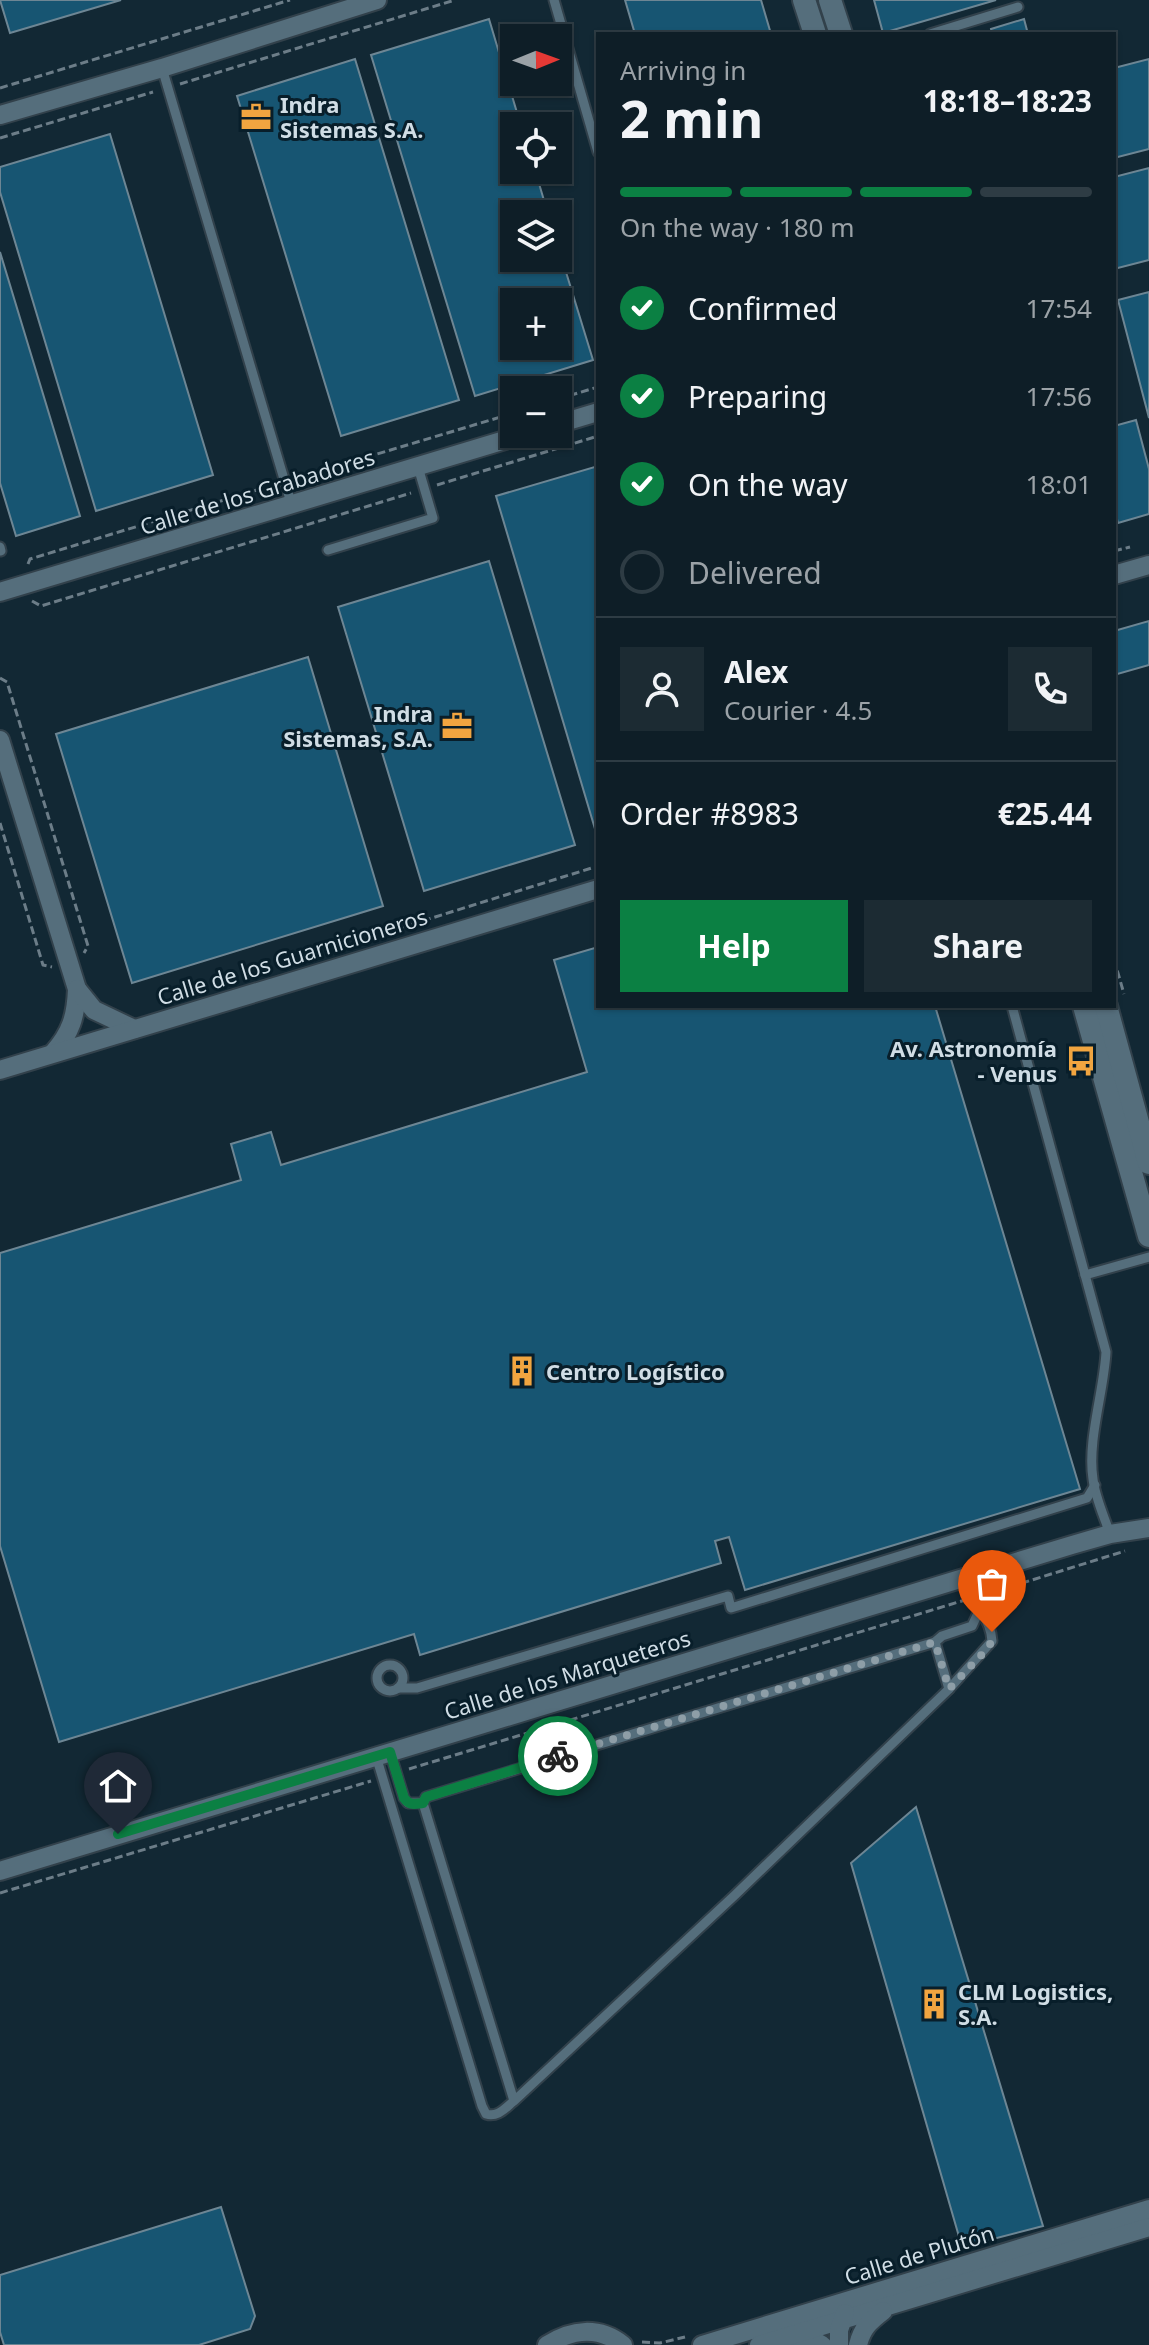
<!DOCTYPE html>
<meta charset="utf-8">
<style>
:root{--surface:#0e1e27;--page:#1c2b33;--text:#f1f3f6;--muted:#9ba2a7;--line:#2e3c44;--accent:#0b8043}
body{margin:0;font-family:"Noto Sans",sans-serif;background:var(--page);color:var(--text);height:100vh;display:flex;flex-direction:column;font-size:30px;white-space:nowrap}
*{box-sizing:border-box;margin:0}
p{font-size:26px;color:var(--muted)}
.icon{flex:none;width:44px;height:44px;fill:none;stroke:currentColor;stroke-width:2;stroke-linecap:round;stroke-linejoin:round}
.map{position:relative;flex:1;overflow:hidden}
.details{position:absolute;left:596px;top:32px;width:520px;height:976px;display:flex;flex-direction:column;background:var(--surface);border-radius:0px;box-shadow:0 2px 6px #0004,0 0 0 2px var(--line)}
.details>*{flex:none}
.needle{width:52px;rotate:89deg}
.fabs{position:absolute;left:500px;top:24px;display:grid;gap:16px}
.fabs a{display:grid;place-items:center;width:72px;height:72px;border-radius:0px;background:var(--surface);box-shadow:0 2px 6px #0004,0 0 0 2px var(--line);font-size:40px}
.pin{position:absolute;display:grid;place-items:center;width:68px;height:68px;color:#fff;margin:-82px -34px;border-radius:50% 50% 50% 0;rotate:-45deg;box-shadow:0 0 8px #0007}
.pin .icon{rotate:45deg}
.courier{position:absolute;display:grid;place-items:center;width:80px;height:80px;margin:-40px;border:6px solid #0b8043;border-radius:50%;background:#fff;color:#222;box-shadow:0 2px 10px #0007}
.head em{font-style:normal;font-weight:700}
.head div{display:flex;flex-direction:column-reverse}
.head{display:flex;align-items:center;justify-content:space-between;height:136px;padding:0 24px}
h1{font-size:52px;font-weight:700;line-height:60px}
.bar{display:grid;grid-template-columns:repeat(4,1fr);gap:12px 8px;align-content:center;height:96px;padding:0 24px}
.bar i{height:10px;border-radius:6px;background:var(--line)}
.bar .current{background:var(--accent)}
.bar p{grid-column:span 4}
.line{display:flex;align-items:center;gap:20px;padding:0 24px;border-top:2px solid var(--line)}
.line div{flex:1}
.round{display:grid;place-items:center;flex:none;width:84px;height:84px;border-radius:0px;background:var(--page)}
ol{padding:0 24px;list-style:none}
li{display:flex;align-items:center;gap:24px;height:88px}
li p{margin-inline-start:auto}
li .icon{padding:8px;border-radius:50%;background:var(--accent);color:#fff;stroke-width:4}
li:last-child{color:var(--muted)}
li i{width:44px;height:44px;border:4px solid var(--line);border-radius:50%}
.action{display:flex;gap:16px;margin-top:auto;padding:16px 24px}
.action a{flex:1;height:92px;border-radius:0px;background:var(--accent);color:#fff;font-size:32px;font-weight:700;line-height:92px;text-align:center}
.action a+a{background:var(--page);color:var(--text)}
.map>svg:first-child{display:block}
.building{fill:#175572;stroke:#6d8694;stroke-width:2;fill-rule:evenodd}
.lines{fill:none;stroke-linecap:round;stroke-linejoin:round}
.service-casing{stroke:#32414b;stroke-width:13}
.minor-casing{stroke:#32414b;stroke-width:22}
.tertiary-casing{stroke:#32414b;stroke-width:26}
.path{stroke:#6c7d88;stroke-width:3;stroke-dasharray:8 4;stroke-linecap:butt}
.service{stroke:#556e7c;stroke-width:9}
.minor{stroke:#556e7c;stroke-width:18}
.tertiary{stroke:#556e7c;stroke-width:22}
.done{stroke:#8e9ea7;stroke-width:8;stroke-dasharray:0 14.4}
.route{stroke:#0b8043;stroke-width:10}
.labels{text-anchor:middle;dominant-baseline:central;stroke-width:6;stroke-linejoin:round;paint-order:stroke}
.poi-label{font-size:22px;font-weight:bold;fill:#d0dde5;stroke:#081e2a;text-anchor:start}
.street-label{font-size:22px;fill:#d0dde5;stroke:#081e2a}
</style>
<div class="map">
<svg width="1149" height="2345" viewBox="0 0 1149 2345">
<rect width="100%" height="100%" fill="#122834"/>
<g class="building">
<polygon points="0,0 121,0 10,33"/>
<polygon points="625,0 761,0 771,34 635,34"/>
<polygon points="874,0 996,0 883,33"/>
<path d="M489 19 521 126H514V170H535L548 214H514V258H558V246L593 360 475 396 371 55ZM514 302H558V346H514Z"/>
<polygon points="1024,19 1028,34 992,34 991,29"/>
<polygon points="355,59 459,400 341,436 237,96"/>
<polygon points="1149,59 1149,149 1114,158 1114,68"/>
<polygon points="110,134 213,475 96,511 0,192 0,167"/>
<polygon points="1149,168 1149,260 1114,269 1114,177"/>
<polygon points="0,252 80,516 16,536 0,483"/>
<polygon points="1149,292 1149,418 1118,300"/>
<polygon points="1136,420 1149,469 1149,514 1118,523 1114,507 1114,426"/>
<polygon points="598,466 598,839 496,496"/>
<polygon points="489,561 575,845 424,891 338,607"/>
<polygon points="1149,621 1149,665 1114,675 1114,631"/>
<polygon points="308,657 383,906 132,983 56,734"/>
<polygon points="598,947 598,1006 935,1006 1080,1489 745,1590 729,1537 715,1541 721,1563 420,1655 414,1634 59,1742 0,1546 0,1253 241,1180 231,1144 271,1132 281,1165 587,1072 554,960"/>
<polygon points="916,1807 1043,2226 962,2247 851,1863"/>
<polygon points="221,2207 255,2316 250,2329 199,2345 4,2345 0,2332 0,2275"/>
</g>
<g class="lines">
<g class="service-casing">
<g id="service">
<polyline points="554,0 598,152"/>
<polyline points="930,34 1018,7"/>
<polyline points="162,68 292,506"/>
<polyline points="0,547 1,551"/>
<polyline points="328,550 433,518 418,467"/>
<path d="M1012 1006 1106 1352C1104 1391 1087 1441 1093 1479 1095 1497 1104 1516 1110 1534"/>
<polyline points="1085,1275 1149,1257"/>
<polyline points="935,1642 942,1636 972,1626 980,1609"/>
<circle cx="390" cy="1678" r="13"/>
<polyline points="398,1688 417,1688 728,1596 731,1608 1087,1498 1095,1485"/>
<path d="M949 1689 992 1641C991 1627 986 1620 980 1609 975 1600 974 1586 971 1576"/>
<polyline points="390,1752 404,1798 408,1803 423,1803"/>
<path d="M376 1756 482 2106 486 2114C498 2118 506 2107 514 2101L735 1895 949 1689 935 1642 426 1797 423 1803 514 2101"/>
</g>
</g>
<g class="minor-casing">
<g id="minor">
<polyline points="0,115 162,68 377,0"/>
<polyline points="558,424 598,412"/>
<polyline points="1114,575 1149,565"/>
<polyline points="0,592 525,434"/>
<path d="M0 740 77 989C76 1016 71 1033 53 1053"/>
<polyline points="77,989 94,1010 134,1029"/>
<polyline points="0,1070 598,889"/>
<polyline points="0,1871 1072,1545 1110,1534 1149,1528"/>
<polyline points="793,2337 808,2337 822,2345"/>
<path d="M547 2345C572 2329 599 2326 623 2345"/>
<polyline points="702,2345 1149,2209"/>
<polyline points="759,2345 1149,2227"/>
<polyline points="839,2345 839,2330 845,2313"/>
<path d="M858 2345C862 2328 870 2321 883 2311"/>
</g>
</g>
<g class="tertiary-casing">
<g id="tertiary">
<polyline points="804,0 815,34"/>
<polyline points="830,0 841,34"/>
<polyline points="1084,1006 1149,1236"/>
<polyline points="1106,1006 1149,1163"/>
</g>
</g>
<g class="path">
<polyline points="180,84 455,0"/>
<polyline points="0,88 290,0"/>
<polyline points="0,138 153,92"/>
<polyline points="558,399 598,387"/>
<polyline points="297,478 514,413"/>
<polyline points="437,485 598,436"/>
<polyline points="1114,551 1130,547"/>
<polyline points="28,564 30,559 270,486"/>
<polyline points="32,601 41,606 411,493"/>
<polyline points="0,678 7,682 88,946 84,953"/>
<polyline points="0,823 43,965 52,967"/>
<polyline points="400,928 598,866"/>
<polyline points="1114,959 1124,994"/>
<polyline points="987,1594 1125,1551"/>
<polyline points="409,1769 965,1600"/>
<polyline points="0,1893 371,1781"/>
<polyline points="642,2342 660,2343 685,2337"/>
</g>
<use href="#service" class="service"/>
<use href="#minor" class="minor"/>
<use href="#tertiary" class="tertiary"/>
</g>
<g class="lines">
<polyline class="done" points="558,1756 935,1642 949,1689 987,1649 992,1641 992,1632"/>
<path class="route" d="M118 1834 390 1752 404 1798C410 1806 414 1804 423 1803L426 1797 558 1756"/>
</g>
<defs>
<g id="office-bare" transform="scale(2.4)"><path d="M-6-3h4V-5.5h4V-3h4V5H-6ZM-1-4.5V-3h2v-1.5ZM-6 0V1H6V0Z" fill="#f1a540" stroke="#081e2a" stroke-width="2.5" paint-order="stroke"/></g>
<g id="bus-bare" transform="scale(2.4)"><path d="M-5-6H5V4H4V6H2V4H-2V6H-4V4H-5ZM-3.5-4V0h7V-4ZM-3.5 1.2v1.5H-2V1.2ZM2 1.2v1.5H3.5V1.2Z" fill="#f1a540" stroke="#081e2a" stroke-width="2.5" paint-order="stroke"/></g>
<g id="building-bare" transform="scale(2.4)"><path d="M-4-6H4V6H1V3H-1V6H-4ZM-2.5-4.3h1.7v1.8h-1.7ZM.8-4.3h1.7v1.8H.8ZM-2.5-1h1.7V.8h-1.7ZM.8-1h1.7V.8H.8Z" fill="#f1a540" stroke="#081e2a" stroke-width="2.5" paint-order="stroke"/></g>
</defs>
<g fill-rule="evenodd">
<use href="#office-bare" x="256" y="117"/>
<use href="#office-bare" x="457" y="726"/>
<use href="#bus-bare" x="1081" y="1061"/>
<use href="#building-bare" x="522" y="1371"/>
<use href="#building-bare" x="934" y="2004"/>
</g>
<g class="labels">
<g class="poi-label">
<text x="280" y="104">Indra<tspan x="280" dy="25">Sistemas S.A.</tspan></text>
<text x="433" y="713" text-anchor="end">Indra<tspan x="433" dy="25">Sistemas, S.A.</tspan></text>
<text x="1057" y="1048" text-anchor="end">Av. Astronomía<tspan x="1057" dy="25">- Venus</tspan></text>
<text x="546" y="1371">Centro Logístico</text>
<text x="958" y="1991">CLM Logistics,<tspan x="958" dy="25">S.A.</tspan></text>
</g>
<g class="street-label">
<text transform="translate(257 491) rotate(-17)">Calle de los Grabadores</text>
<text transform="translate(292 956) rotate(-17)">Calle de los Guarnicioneros</text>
<text transform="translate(567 1674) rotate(-17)">Calle de los Marqueteros</text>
<text transform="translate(919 2254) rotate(-17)">Calle de Plutón</text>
</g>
</g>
</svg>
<div class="fabs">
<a><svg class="needle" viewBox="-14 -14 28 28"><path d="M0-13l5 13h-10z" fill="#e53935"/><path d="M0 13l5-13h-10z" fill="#9ba2a7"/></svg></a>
<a><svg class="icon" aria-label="locate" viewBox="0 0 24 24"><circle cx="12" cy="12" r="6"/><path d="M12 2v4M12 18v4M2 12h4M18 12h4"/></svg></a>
<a><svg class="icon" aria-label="layers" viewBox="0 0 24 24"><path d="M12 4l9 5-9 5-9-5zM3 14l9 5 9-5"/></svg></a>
<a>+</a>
<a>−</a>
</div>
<div class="pin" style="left:992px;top:1632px;background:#ea580c"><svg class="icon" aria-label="bag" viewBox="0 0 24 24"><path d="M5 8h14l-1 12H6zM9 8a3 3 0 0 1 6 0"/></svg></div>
<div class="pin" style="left:118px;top:1834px;background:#1f2937"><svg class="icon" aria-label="home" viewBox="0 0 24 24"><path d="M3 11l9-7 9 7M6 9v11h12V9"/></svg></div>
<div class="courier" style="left:558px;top:1756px"><svg class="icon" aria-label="bike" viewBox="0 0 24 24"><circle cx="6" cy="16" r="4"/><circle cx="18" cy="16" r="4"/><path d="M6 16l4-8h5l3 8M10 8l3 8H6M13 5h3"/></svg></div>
<section class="details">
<div class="head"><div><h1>2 min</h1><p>Arriving in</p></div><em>18:18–18:23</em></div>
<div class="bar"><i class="current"></i><i class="current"></i><i class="current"></i><i></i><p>On the way · 180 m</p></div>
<ol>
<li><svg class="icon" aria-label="check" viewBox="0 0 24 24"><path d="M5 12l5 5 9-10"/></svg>Confirmed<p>17:54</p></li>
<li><svg class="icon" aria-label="check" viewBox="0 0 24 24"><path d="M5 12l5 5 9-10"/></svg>Preparing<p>17:56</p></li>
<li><svg class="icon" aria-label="check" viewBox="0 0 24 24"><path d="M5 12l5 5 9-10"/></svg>On the way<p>18:01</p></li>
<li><i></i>Delivered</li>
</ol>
<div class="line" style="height:144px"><a class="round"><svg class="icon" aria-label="person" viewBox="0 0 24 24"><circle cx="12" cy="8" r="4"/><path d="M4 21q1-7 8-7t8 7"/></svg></a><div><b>Alex</b><p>Courier · 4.5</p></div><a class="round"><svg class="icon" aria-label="phone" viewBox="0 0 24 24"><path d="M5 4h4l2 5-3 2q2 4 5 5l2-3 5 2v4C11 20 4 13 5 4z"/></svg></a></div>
<div class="line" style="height:104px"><div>Order #8983</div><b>€25.44</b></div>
<div class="action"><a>Help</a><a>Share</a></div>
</section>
</div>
